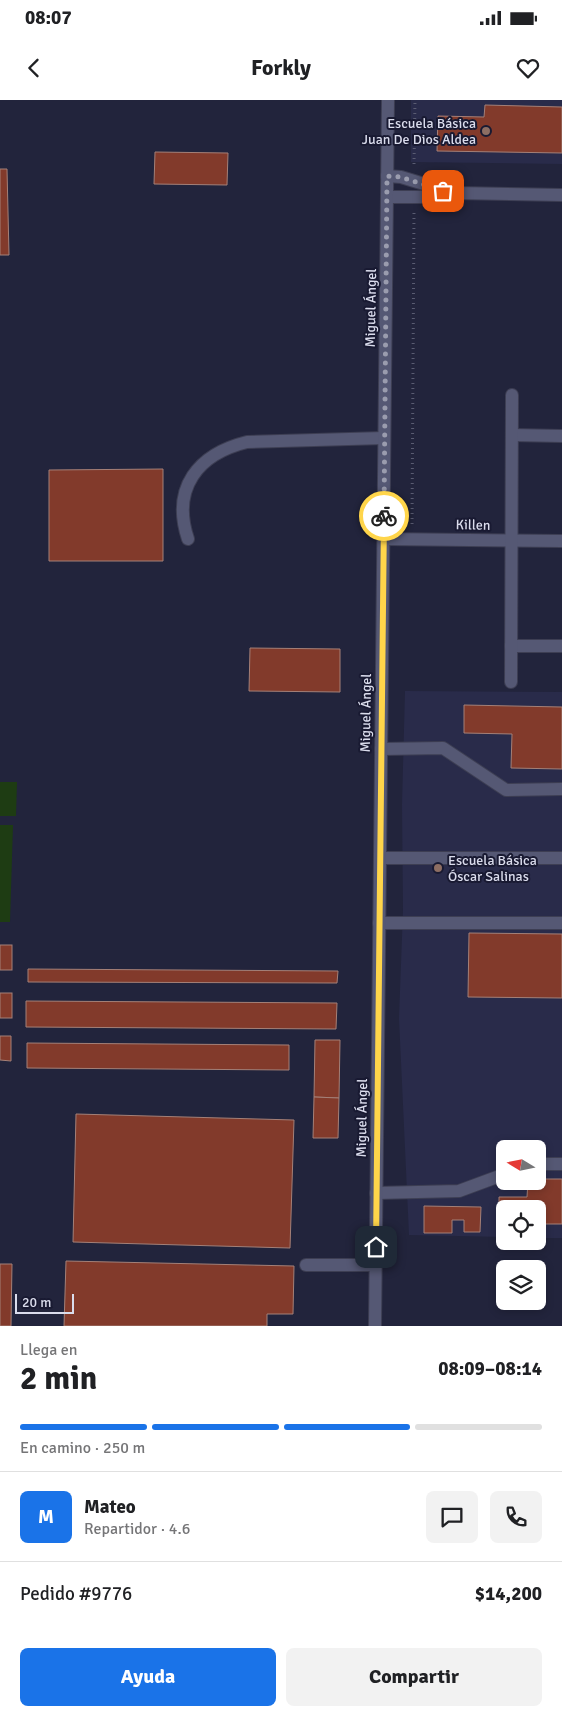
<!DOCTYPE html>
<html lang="es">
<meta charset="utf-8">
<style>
:root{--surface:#fff;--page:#f2f2f2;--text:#202124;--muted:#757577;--line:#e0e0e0;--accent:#1a73e8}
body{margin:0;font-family:Signika,sans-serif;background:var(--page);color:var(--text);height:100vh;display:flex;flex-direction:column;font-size:19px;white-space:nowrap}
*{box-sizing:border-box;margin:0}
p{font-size:16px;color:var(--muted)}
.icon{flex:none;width:28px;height:28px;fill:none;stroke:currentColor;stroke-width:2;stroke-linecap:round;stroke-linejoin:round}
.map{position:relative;height:1226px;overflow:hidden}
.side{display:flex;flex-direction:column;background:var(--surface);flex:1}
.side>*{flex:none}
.needle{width:32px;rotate:280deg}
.buttons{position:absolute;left:496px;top:1040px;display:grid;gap:10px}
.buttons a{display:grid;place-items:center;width:50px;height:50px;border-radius:8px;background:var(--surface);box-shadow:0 2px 8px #0003;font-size:25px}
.scale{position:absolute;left:15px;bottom:12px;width:59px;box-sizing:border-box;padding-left:5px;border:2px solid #dadcec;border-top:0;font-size:14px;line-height:18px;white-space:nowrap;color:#dadcec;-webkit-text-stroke:4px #191a32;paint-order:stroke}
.pin{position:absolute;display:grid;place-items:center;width:42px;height:42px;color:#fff;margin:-21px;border-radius:10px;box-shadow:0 2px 8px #0006}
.courier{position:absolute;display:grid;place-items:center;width:50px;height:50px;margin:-25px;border:4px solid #ffd54a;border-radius:50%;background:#fff;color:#222;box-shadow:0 1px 6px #0007}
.headline em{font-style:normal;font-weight:700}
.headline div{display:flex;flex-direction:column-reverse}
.headline{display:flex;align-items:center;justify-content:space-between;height:85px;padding:0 20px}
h1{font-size:32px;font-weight:700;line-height:38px}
.bar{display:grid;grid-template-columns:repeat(4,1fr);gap:8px 5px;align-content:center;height:60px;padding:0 20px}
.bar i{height:6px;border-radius:4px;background:var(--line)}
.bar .active{background:var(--accent)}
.bar p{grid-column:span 4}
.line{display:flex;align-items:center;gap:12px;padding:0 20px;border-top:1px solid var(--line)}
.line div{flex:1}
.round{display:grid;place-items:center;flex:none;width:52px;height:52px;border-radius:8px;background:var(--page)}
.primary-button{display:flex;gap:10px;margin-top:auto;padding:10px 20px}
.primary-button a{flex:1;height:58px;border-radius:8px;background:var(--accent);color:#fff;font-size:20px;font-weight:700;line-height:58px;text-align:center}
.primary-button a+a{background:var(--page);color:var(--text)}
.status{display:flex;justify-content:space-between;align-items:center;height:35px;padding:0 25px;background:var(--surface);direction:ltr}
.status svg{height:14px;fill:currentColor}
header{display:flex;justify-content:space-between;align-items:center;height:65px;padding:0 20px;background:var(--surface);font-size:22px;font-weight:700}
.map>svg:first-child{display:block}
.built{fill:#292b4a;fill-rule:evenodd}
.green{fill:#1e3c13}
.building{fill:#823a2b;stroke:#a48078}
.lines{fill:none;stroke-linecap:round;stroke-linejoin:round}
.minor-casing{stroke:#3d3e53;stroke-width:14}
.path{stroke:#5a5c72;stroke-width:3;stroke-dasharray:1 4;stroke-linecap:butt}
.minor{stroke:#555874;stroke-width:12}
.done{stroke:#9a9cae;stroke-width:5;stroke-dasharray:0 9}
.route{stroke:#ffd54a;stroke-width:6}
.education-dot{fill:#8d6e63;stroke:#191a32;stroke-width:2}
.labels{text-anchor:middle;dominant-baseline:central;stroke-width:4;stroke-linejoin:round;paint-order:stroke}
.poi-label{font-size:14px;fill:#dadcec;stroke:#191a32;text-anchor:end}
.street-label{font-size:14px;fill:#dadcec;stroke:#191a32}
</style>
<div class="status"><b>08:07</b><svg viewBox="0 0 49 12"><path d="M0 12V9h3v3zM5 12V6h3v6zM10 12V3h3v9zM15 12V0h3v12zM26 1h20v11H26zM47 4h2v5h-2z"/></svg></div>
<header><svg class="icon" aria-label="back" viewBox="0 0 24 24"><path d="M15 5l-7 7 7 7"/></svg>Forkly<svg class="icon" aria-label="heart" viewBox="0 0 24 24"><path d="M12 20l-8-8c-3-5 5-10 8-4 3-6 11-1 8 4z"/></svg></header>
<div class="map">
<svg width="562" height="1226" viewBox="0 0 562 1226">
<rect width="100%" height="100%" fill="#22243c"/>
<g class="built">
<polygon points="411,0 562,0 562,64 411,62"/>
<path d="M405 591 562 592V1138H538V1109H505V1137L409 1135 399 918 403 810 402 705ZM505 1049H538V1081H505Z"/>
</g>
<g class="green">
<polygon points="0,682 17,682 16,716 0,716"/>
<polygon points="0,725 13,725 10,822 0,822"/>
</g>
<g class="building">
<polygon points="485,5 562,7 562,53 437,51 438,16 484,17"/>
<polygon points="155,52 228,53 227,85 154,84"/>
<polygon points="0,69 7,69 9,155 0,155"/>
<polygon points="163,369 163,461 49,461 49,370"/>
<polygon points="250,548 340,549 340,592 249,591"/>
<polygon points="464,605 562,607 562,669 511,668 512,634 464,633"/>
<polygon points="469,833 562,834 562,898 468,897"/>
<rect x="0" y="845" width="12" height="25"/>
<polygon points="28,869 338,871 337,883 28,882"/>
<rect x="0" y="893" width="12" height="25"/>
<polygon points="26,901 337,903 336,929 26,927"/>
<polygon points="0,936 11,936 11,961 0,960"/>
<polygon points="315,940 340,940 339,998 314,997"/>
<polygon points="27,943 289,945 289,970 27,968"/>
<polygon points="314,997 339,998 338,1038 313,1038"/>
<polygon points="76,1014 294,1020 290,1148 73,1142"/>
<polygon points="538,1079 562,1079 562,1124 538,1124 538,1109 505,1109 505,1123 499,1123 499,1097 527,1097 528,1081 538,1081"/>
<polygon points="424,1106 481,1107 480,1132 464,1132 464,1120 452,1120 452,1133 424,1133"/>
<polygon points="66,1161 294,1166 293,1214 267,1214 267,1226 64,1226"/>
<polygon points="0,1164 12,1164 11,1226 0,1226"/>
</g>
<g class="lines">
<g class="minor-casing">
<g id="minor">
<polyline points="387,76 401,77 447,91"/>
<polyline points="387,97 420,97 456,93 562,95"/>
<polyline points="512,335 562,336"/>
<path d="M188 439C171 388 198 354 247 342L384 338"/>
<polyline points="384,439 562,441"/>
<polyline points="511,546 562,546"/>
<polyline points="511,582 512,295"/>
<polyline points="381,649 443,648 506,690 562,689"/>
<polyline points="380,758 562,758"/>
<polyline points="379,823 562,823"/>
<polyline points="538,1064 562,1064"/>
<polyline points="376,1093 459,1091 505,1074"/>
<polyline points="306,1165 375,1165"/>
<polyline points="375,1226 388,0"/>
</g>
</g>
<g class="path">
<polyline points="414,64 415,0"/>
<polyline points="412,424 414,113"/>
</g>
<use href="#minor" class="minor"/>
</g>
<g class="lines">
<polyline class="done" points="384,416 387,76 401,77 443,91"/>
<polyline class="route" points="376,1147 384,416"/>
</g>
<g class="education-dot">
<circle cx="486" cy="31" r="5"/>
<circle cx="438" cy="768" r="5"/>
</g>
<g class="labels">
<g class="poi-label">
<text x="476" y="23">Escuela Básica<tspan x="476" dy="16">Juan De Dios Aldea</tspan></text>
<text x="448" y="760" text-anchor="start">Escuela Básica<tspan x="448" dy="16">Óscar Salinas</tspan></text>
</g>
<g class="street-label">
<text transform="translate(371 208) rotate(-89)">Miguel Ángel</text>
<text transform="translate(473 425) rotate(1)">Killen</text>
<text transform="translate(366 613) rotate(-89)">Miguel Ángel</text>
<text transform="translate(362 1018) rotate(-89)">Miguel Ángel</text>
</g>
</g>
</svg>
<div class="buttons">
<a><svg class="needle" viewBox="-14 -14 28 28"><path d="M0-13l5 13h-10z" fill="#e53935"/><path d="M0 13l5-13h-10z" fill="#757577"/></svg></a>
<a><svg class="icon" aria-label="locate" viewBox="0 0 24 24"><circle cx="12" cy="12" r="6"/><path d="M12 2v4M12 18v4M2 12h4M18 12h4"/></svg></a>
<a><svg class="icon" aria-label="layers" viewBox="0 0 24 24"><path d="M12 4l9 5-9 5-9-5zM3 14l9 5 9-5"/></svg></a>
</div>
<div class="scale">20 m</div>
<div class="pin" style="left:443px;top:91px;background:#ea580c"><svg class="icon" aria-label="bag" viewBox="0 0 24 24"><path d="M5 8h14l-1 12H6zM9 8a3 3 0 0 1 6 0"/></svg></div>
<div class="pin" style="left:376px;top:1147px;background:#1f2937"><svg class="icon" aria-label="home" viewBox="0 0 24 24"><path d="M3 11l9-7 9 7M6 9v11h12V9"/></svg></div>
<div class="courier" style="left:384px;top:416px"><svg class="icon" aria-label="bike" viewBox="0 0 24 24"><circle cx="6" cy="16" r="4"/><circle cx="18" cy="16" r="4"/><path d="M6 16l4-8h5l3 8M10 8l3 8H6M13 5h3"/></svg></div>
</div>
<section class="side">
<div class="headline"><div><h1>2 min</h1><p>Llega en</p></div><em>08:09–08:14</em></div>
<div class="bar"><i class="active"></i><i class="active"></i><i class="active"></i><i></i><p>En camino · 250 m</p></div>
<div class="line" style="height:90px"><b class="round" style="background:var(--accent);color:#fff">M</b><div><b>Mateo</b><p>Repartidor · 4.6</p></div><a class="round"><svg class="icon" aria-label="chat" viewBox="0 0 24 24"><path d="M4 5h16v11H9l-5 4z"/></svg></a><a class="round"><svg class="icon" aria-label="phone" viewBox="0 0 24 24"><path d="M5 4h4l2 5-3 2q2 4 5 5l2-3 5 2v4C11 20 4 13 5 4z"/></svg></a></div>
<div class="line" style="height:65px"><div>Pedido #9776</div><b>$14,200</b></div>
<div class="primary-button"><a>Ayuda</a><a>Compartir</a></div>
</section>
